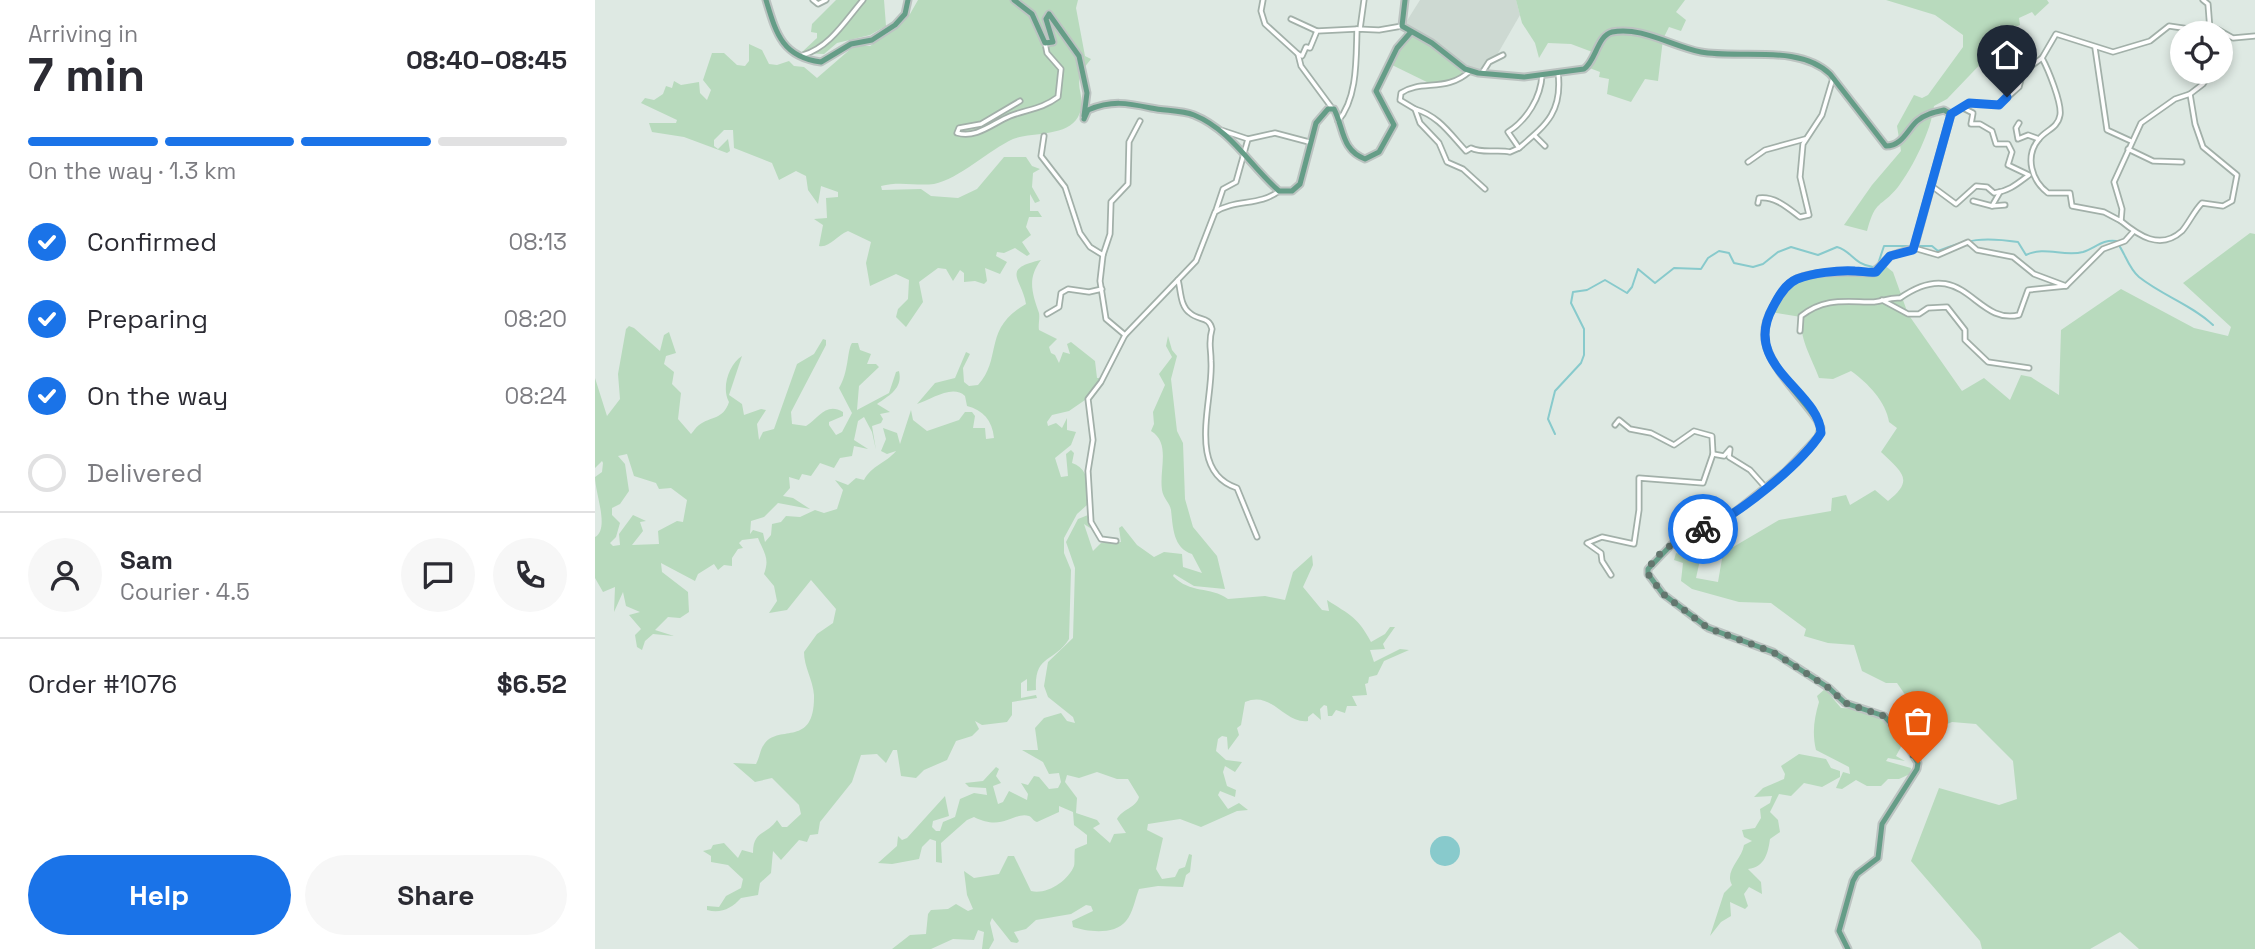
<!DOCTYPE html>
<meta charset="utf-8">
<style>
:root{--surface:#fff;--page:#f7f7f7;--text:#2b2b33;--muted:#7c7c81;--line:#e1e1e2;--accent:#1a73e8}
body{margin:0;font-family:"Space Grotesk",sans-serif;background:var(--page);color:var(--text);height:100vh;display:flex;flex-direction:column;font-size:26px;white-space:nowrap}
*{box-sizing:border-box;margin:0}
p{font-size:23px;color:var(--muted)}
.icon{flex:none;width:38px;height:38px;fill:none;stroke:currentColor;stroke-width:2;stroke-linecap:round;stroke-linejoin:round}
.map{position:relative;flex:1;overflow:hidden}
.sheet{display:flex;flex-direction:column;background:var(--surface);width:595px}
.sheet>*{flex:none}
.controls{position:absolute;left:1575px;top:21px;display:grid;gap:14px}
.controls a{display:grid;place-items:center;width:63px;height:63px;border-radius:50%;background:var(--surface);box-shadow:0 4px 10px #0003;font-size:35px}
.pin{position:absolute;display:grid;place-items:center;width:60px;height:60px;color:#fff;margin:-72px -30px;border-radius:50% 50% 50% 0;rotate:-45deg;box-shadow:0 0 7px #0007}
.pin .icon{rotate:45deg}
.courier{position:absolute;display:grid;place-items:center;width:70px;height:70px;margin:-35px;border:5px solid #1a73e8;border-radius:50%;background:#fff;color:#222;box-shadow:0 2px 9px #0007}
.summary em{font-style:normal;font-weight:600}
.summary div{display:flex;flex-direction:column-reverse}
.summary{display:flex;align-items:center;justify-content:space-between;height:119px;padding:0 28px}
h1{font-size:46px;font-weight:600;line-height:52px}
.bar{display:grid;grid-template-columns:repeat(4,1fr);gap:10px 7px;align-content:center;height:84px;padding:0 28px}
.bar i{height:9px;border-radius:5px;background:var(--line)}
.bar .selected{background:var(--accent)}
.bar p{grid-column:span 4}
.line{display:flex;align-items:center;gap:18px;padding:0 28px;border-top:2px solid var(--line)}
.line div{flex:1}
.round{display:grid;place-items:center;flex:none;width:74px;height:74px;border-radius:37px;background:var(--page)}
ol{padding:0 28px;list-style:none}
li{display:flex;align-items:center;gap:21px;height:77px}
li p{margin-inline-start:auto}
li .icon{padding:7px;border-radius:50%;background:var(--accent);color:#fff;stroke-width:4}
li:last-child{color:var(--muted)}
li i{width:38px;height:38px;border:4px solid var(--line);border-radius:50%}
.primary-button{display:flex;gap:14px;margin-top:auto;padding:14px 28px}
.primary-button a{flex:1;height:80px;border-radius:42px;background:var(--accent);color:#fff;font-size:28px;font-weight:600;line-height:80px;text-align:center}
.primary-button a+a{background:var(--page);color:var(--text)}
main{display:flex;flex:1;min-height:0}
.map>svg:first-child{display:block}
.built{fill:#cdd9d2}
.green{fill:#b8dabd;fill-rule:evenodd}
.water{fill:#88cacc}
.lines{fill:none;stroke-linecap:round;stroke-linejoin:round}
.stream{stroke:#88cacc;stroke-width:2}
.minor-casing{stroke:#a2b0a9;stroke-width:7}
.major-casing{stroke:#bcc3c1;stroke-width:9}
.minor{stroke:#fff;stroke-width:3.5}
.major{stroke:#659d87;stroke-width:5}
.done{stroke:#63766e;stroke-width:7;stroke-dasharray:0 12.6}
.route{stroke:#1a73e8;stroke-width:9}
</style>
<main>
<section class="sheet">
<div class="summary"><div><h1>7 min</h1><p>Arriving in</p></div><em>08:40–08:45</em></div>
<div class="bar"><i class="selected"></i><i class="selected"></i><i class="selected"></i><i></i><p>On the way · 1.3 km</p></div>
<ol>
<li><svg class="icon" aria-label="check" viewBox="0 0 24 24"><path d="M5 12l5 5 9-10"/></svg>Confirmed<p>08:13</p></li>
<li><svg class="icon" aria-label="check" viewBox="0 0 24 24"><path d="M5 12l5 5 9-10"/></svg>Preparing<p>08:20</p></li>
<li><svg class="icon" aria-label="check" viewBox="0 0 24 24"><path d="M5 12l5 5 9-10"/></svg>On the way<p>08:24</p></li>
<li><i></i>Delivered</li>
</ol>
<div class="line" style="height:126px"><a class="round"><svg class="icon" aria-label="person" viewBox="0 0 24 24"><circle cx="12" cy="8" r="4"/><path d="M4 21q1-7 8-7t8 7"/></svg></a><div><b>Sam</b><p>Courier · 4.5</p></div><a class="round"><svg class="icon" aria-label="chat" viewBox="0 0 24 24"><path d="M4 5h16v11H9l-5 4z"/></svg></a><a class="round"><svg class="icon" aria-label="phone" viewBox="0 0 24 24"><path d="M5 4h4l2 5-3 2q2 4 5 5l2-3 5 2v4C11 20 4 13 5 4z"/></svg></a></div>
<div class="line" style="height:91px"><div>Order #1076</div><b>$6.52</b></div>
<div class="primary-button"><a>Help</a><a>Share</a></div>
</section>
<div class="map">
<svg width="1660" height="949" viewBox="0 0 1660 949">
<rect width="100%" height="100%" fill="#dee9e3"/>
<polygon class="built" points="825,0 921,0 925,15 891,74 870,69 808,27"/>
<g class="green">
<polygon points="241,0 289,0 291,26 275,35 242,43 229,54 206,53 222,38 222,33 216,32 217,24"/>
<path d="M323 0H483L481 8 490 56 496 59C492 64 487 70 485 77 481 90 492 99 483 117 472 137 436 132 418 139 394 150 364 179 339 184 321 186 304 181 286 186L287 190 326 189 336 196 363 198 382 189 409 157H431L437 166 445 169 438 173 437 187 445 201 440 203 435 194V211H443L447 217H434L431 227 436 235 427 242 435 254 432 256 420 248 409 253 402 252 401 256 412 262 405 274 390 268 392 281 389 284 380 281 369 282V273L365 270 358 281 351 269 343 268 324 282 328 302 311 327 301 317 303 309 313 299 314 280 301 274 275 286 271 263 276 242 253 231C242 235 235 248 224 246L228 225 219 219 232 218 231 198 243 197V192L226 186 223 204 213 190 211 176 201 171 184 180 177 163 139 148 138 130H129L119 140V146L123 149 133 139 135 151 132 153 89 137 57 132 54 123H81L82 120 46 103 50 98 59 100 68 94 71 86 77 88 79 81 86 85 104 82 105 93 112 100 116 90 108 80 117 53H129L142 65 150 66 154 61V44L167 50 174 64 182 65 194 61 199 66 209 67 222 78 259 46H275L287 38 315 14Z"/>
<polygon points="921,0 1090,0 1081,12 1091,20 1086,31 1074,27 1068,39 1063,81 1050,79 1036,102 1012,94 1014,79 1004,77 1005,72 992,67 1000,53 976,44 953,43 944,58 940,43 927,23"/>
<path d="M1291 0H1452L1454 3 1440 16 1437 12 1424 18 1425 25 1391 38 1396 53 1352 99 1339 106C1336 131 1318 167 1303 187 1285 209 1281 198 1272 231L1249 225 1277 185 1306 151 1302 126 1319 95 1327 98 1333 95 1368 47V35L1340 15Z"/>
<polygon points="816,32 875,71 867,77 840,86 797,65"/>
<path d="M1655 233 1660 234V949H1544L1525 932 1495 949H1387L1385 941 1316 861 1344 788 1404 805 1422 799 1418 761 1381 724 1357 722 1334 731 1313 733 1299 714 1311 696 1302 683H1291L1267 671 1259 645 1233 643 1209 636 1211 629 1176 603 1144 602 1097 589 1086 581 1088 563 1079 560 1081 553 1105 560 1101 578 1123 582 1128 553 1184 520 1236 511 1237 498 1251 495 1255 505 1280 490 1293 501C1320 480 1307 472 1286 452L1302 428 1294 422C1291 402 1273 383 1256 371L1238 379 1224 378C1216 356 1205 341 1206 317L1175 312 1197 281 1243 272 1273 273 1288 264 1298 272 1313 314 1367 391 1389 378 1415 400 1426 375 1436 377 1464 395 1466 330 1526 289 1599 328 1633 336 1636 327 1588 283Z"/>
<path d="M446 260C432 278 437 293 444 313 445 318 443 325 444 330L462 339 454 347 456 353 460 355 464 363 468 352 475 354 472 344 476 342 500 361 502 378H506L490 400 474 411 457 415 452 422 453 426 461 423 467 428 472 418V430L481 432 476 445 460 458 466 477 473 476 471 454 476 450 479 453 477 463C494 468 496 490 492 505L482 514 469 538V553L476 570 474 639C459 663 439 654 441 690L432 691V679L426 683V698L441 695 442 698 417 702V715L412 722 387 725 380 721 384 729 377 736 361 741 352 760 329 770 321 778 306 776 302 750H298L291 763 282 754 266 755 257 782 225 822 223 834 215 835 212 842 204 840 186 860 178 851 176 873 165 883 163 895 146 898C137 908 126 914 112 910V906L124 907 131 896 146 888 148 879 133 865 116 862V856L108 851 116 849 118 845 129 843 143 858 147 850 158 853C158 830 171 836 182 820L187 827H192L206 814 204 805 177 778 160 782 138 763 161 764C165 757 165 749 170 743 185 724 220 748 219 695 218 680 209 667 209 652L222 634 238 623 241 609 216 580 192 610 174 613 182 601 179 586 169 574C175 558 169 553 163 538L147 540 144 543 148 548 143 549 137 558V566L129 565 123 570 119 564 103 574 100 581 66 563 67 572 93 592 94 612 85 618 73 617 60 630 79 636 58 634 50 641 47 650 42 647 40 635 46 629 34 615 45 612 31 606 28 592 19 612 20 587 8 592 0 578V537C15 529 0 493 0 477L7 472 8 463 7 461 0 468V378L12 416 25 399 23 374 31 329 34 326 39 328 65 351 69 335 74 332 81 353 71 356 69 364 79 372 77 384 86 393 83 419 96 434C99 431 100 428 104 425 116 416 128 420 134 402 126 388 134 364 147 356L134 395 147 404 149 415 166 409 171 410 162 424 164 440 168 432 179 429 202 364 219 354 228 339 231 340V345L196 412 197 424 211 426C224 418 231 402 248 412V416L234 422V425L241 435 247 432 257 413 244 388C254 372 252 350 257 343H263L265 350 276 354 272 364H281L284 367 264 386 262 410 294 393 301 372 304 371C308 388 295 395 282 404L295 412 285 414 288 419 286 423 277 426 281 450 277 432 269 417 263 421 259 440 273 449 259 446 257 456 245 458 239 468 225 463 216 476 207 474 204 480 194 477 195 488 188 496 198 498 215 509 183 503 169 517 156 521 155 534 158 530 168 533 170 542 176 535 177 524 186 522 191 516 205 517 220 510 229 513 242 509 248 490 240 480 253 485 261 478 269 480C276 466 291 463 301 451L292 454 286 451 291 439 288 428 302 433 305 444 316 410 318 420 332 431 364 420 370 412H377L380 416 378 428H390L391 439 399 438C397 420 388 410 372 406L370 396C357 384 336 400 322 404L340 383 360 378 371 352 375 354 368 368 369 382 374 386 383 385C408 358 387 329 431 304 427 279 405 269 446 260ZM32 454 39 476 61 483 64 489 76 488 92 500 88 522 82 521 63 531 64 544 37 545 48 531 45 522 51 521 38 515 24 534 25 545 18 546 15 543 21 537 25 523 17 515V508L25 504 34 491 30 464 23 456Z"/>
<path d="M573 336 577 350 582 356 576 379 582 431 588 443 590 499 598 527 622 556 630 589 599 586 579 574 578 576C595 594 615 586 633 599L670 596 690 600 698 572 717 555 718 565 708 587 727 610 734 611 732 600C755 615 763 617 776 642L790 634 795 627H800L788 644 790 649 775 650 779 662 805 649 814 650 789 661 782 675 774 677 773 683 770 684 772 695 757 696 762 706H752L750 713 741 710 737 716H733L732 706 729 705 725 709 726 720 718 713 713 717V721C689 724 677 690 650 702L646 725 642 728 644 735 633 750 632 737 627 736 623 739 621 751 631 760 647 762 640 772 630 766 628 772 632 786 641 790 640 797 625 791 623 795 633 809 644 803 653 810 642 811 606 827 585 819 553 824 552 830 568 838 561 869 567 879 580 877 584 869 590 867 594 854 597 855 595 872 591 875 588 887 563 886 544 889C540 899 538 913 531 921 520 935 493 932 478 927L477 921 498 911 496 906 491 905 476 914 441 920 431 929 419 932 424 941 422 943 416 942 397 918 395 923 399 940 394 949H387L389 932 383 930 379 940 358 939 336 949H297L315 935 331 934 333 914 336 910 353 909 361 904 373 911 378 909 372 895 369 871 379 878 404 874 413 856H419L436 891C452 895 473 881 479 866 480 862 479 854 480 849L492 844V835L479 825 478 812 464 806V812L442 822C438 821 437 817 434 816 420 811 408 832 379 817L372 820 346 843 347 863 341 862V841L335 839 327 847 324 859 297 864 283 863 302 846 303 836 307 840 312 838 350 796 354 816 338 821 337 827 341 831H345L348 822 360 817 365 799 379 793 392 795 391 788 374 787 370 783 388 781 401 767 404 769 401 776 406 783 398 786 403 804 408 802 414 791 432 800 433 794 426 783 433 785 439 776 444 777 454 789 463 788 466 782 464 773 454 774 448 762 427 750H443L440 728 449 718 466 713 472 721 480 723 478 717 453 697 449 686 453 662 478 638 480 568 471 542 483 519 493 515 495 528 489 524 498 551 506 543 526 542 524 528 527 526 542 545 559 557 569 552 587 554 588 567 607 573 597 554C578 548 578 527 576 510 575 503 568 498 567 490 564 469 576 443 556 431L559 424 558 412 570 385 564 374 577 357 571 346ZM502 772 522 779H533L544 797C541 808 527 809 522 819L531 833 519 834 515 843 498 828 505 824 502 820 481 813 482 798 470 782 472 775 484 778Z"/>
<path d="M1230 689 1246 708C1274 709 1294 719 1307 745L1301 756 1310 761 1293 758 1291 761 1316 768 1315 774 1304 779H1293L1286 786H1272L1261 780 1247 789 1241 788 1248 772 1255 774 1254 767 1221 750C1217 733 1219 719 1224 702L1222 696Z"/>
<path d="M1204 754 1231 759 1236 768 1245 771V777L1227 787 1209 783 1196 796 1184 794 1175 812 1183 820 1185 832 1175 839C1173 853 1170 867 1153 869L1166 882 1167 894 1154 887 1149 894 1153 906 1150 909 1135 902 1136 916 1126 922 1115 936 1129 893 1137 885C1129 871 1147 859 1149 845L1157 841 1149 837 1147 830 1160 828 1166 818 1165 809 1175 803 1177 796 1159 797 1168 788 1189 779 1190 774 1186 766Z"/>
</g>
<circle class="water" cx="850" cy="851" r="15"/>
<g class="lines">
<g class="stream">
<path d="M1324 246H1337L1343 251C1372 239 1389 237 1423 242L1431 255C1449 246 1469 257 1488 252 1500 248 1508 239 1521 241 1530 252 1533 268 1544 277 1568 296 1597 305 1618 325"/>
<path d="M960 434 953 419 960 391 986 363 989 355V329L976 303 978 292 992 290 1010 280 1032 293 1037 287 1043 269 1060 283 1079 268 1106 269 1113 258 1124 251 1134 253 1139 263 1158 267 1168 264 1183 252 1196 247 1223 255 1242 247C1257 251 1258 264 1278 267L1283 264 1289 246H1314"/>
</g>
<g class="minor-casing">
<g id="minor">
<polyline points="218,0 223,4 231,0"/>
<polyline points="668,0 666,11 670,24 703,54 706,66 737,108"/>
<polyline points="1608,0 1613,4 1615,30"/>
<polyline points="696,19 722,31"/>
<polyline points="765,29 769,0"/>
<polyline points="1500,48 1512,130 1536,141"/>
<polyline points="703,54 707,56 711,47 715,48 722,31 762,29"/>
<path d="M208 55C235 47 250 21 268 0"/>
<path d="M1447 58C1453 69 1467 103 1465 115 1463 128 1451 130 1444 139 1429 157 1437 181 1453 193H1475L1477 206 1509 212 1526 221 1527 209 1519 182 1546 123 1580 99 1595 94"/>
<path d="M875 71C851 93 827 79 806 93L805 100 820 109 825 123 844 143 852 162 868 169 890 189"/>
<polyline points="887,73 894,62 908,55"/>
<path d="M947 75C946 97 932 120 913 132L924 148C951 125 968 112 963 72"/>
<path d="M425 101 386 124 364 128 362 133C381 139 398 123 415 116 433 109 447 109 463 97L466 69 452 53 450 43"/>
<path d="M820 109C844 116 855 134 871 151L876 148C888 154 903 149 915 152L924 148"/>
<polyline points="1356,114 1374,103 1404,105 1424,87 1428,72 1447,58 1461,34 1518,52 1555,41 1574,26 1615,32 1622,29 1638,38 1660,36"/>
<path d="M743 121C763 98 761 57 762 29L784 30 807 26"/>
<polyline points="1424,123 1421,128 1423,139 1433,135 1444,139"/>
<polyline points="626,130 653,139 680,133 714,142"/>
<polyline points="449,136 446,156 470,187 485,233 495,247 508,255 505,281 511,319 530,335"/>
<polyline points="940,136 950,146"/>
<polyline points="1533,149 1558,161 1587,162"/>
<polyline points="1153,162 1170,150 1210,139"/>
<path d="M1338 187 1361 204 1381 186 1392 187 1399 193C1414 191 1422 184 1434 175L1413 165 1417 152 1413 144H1401L1397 131 1385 124H1376L1378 113 1368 108"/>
<polyline points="1405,192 1397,206 1410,205"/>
<polyline points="1378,201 1397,206"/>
<path d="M1163 203 1164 198C1180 196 1193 208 1205 217L1214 215 1205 177 1208 144 1227 115 1238 78"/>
<polyline points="621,210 628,189 641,182 653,139"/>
<path d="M1526 221C1543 235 1565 251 1587 231 1594 223 1599 211 1607 203L1628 206 1637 201 1642 175 1608 147 1600 124 1595 94 1608 84 1616 72"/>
<polyline points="1319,248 1343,255 1373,242 1382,250 1418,257 1439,274 1471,286"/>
<polyline points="508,255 515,234 516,202 533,184 534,142 545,121"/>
<path d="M583 280C586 291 585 306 595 313 604 321 614 316 617 329 613 343 616 347 616 361 619 399 590 471 642 488L662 537"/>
<polyline points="1287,300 1313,314 1324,314 1333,308 1352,307 1370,330 1370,340 1393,362 1434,368"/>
<polyline points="452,314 464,307 466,293 473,289 494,292 507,289"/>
<path d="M1205 331 1206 316C1230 297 1251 302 1279 302 1289 301 1295 297 1305 298 1370 253 1379 326 1424 315L1433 290 1471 286 1508 249 1530 241 1538 232"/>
<polyline points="1020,425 1024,420 1035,429 1056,433 1079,445 1099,431 1117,436 1118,454 1129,456 1135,449 1134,457 1155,470 1171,488"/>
<path d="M521 541 506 539 496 522 493 471 498 440 493 399 506 382 530 335 601 261 620 212C640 199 665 206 684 191"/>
<polyline points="1016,575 1007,561 1006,553 992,543 1007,537 1039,544 1044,510 1044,478 1108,483 1118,454"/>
</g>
</g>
<g class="major-casing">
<g id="major">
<path d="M171 0C181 33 187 57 226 62L256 44 277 40 300 25 310 14 313 0"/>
<polyline points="419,0 437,14 450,43 458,42 451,19 454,14 484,56 492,93 489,116"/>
<path d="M810 0 807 26 837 43 870 69 883 73 929 77 989 69C1001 61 1002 36 1017 32 1047 26 1078 47 1106 52 1145 59 1204 44 1235 74L1291 146C1307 146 1312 130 1322 121 1330 114 1340 112 1349 110L1356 114 1319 248 1295 256 1278 273C1258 272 1215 270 1198 281 1189 287 1183 298 1178 307 1171 319 1167 334 1172 348 1182 375 1206 397 1222 420L1226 428 1223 437 1190 472 1130 520 1079 542 1053 569V574L1068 594 1113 628 1178 652 1234 688 1250 703 1289 716 1304 732 1323 763 1322 769 1287 824 1283 858 1262 874 1258 881 1244 931 1253 949"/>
<path d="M489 119 493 110C517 100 532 103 556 108 570 111 586 110 599 115 636 130 656 167 684 191H697L705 184 721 123 733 109H739C749 128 746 150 770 159L784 152 799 125 781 91 802 48 816 32"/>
</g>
</g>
<use href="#minor" class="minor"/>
<use href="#major" class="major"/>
</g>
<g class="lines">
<path class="done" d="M1108 529C1091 535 1054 554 1053 574L1068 594 1113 628 1178 652 1234 688 1250 703 1289 716 1304 732 1323 763"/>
<path class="route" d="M1108 529C1142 517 1207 463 1226 433 1224 390 1145 366 1178 307 1183 297 1190 284 1202 279 1217 273 1243 270 1260 271 1267 271 1274 273 1281 272L1295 256 1318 250 1356 114 1374 103 1404 105 1412 97"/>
</g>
</svg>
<div class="controls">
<a><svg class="icon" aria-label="locate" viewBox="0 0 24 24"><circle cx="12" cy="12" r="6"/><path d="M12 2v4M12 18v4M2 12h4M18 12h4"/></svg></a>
</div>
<div class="pin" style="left:1323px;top:763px;background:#ea580c"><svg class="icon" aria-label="bag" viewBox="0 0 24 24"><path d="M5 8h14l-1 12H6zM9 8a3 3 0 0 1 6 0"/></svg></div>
<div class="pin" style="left:1412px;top:97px;background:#1f2937"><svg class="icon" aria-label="home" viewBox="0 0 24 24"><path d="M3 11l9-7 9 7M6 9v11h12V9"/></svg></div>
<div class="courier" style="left:1108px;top:529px"><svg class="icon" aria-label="bike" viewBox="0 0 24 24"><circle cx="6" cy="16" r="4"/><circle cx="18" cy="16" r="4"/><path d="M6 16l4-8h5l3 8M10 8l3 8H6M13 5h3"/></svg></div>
</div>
</main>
